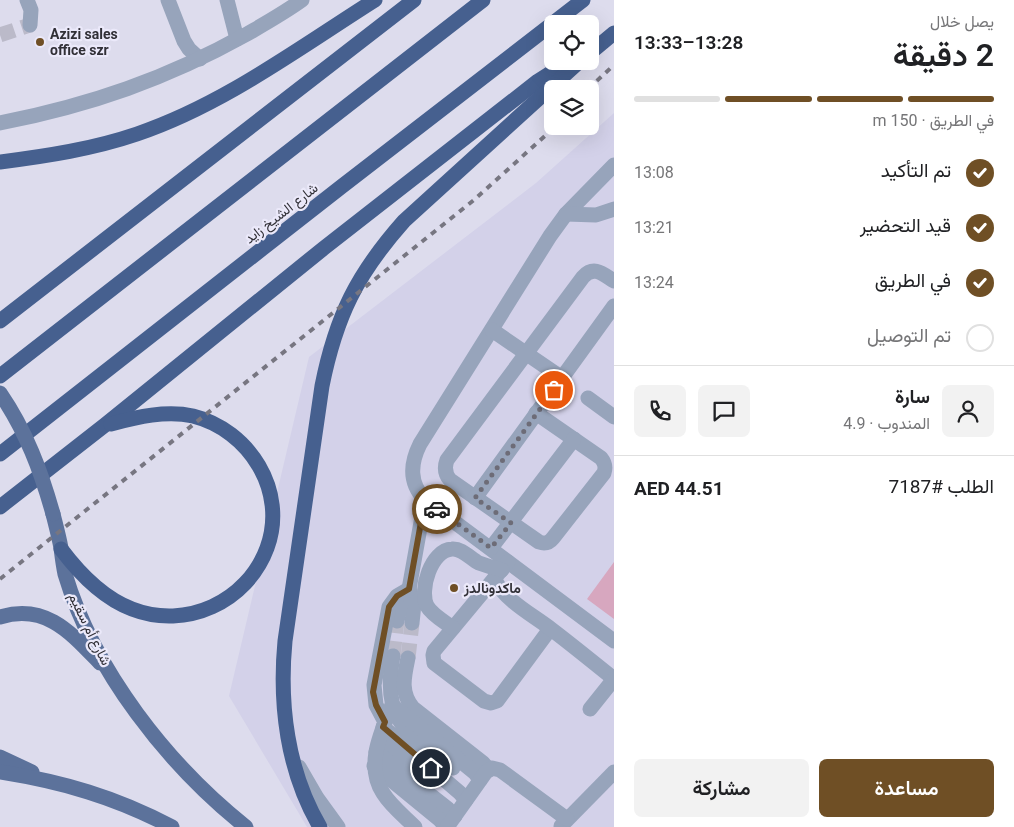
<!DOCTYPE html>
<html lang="ar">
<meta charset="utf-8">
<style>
:root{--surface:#fff;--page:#f2f2f2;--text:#202124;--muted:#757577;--line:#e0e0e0;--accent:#6f4f25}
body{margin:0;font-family:Roboto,Vazirmatn,sans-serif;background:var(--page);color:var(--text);direction:rtl;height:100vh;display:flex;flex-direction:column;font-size:19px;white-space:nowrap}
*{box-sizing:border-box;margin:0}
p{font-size:16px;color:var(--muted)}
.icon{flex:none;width:28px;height:28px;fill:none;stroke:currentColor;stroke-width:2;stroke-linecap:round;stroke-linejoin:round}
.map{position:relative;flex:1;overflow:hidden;direction:ltr}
.side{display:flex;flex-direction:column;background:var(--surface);width:400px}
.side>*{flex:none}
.tools{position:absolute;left:544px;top:15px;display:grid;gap:10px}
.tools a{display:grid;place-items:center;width:55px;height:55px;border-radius:8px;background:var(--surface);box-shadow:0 5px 20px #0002;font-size:25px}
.pin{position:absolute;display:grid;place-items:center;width:42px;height:42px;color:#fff;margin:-21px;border:2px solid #fff;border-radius:50%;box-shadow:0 1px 5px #0007}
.courier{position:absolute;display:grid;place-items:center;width:50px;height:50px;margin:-25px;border:4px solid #6f4f25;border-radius:50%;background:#fff;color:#222;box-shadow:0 1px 6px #0007}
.summary em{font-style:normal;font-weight:600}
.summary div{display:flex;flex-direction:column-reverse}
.summary{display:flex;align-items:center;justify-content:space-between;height:85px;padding:0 20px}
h1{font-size:32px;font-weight:600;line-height:38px}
.bar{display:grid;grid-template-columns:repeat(4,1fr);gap:8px 5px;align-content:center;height:60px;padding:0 20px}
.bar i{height:6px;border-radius:4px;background:var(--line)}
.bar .active{background:var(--accent)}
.bar p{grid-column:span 4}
.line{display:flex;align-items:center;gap:12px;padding:0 20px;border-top:1px solid var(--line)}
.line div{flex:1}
.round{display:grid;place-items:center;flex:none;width:52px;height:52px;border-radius:8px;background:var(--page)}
ol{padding:0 20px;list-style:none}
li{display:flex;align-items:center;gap:15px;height:55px}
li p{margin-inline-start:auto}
li .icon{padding:5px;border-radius:50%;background:var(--accent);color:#fff;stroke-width:4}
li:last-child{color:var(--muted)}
li i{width:28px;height:28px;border:2px solid var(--line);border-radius:50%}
.cta{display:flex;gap:10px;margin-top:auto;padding:10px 20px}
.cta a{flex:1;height:58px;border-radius:8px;background:var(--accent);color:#fff;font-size:20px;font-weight:600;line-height:58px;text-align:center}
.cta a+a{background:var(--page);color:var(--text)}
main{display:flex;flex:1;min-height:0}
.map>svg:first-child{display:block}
.built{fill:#d3d1e9}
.green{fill:#d7a7bf}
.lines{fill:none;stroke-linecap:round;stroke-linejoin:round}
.minor-tunnel{stroke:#bbbac9;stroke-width:15;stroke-dasharray:15 8;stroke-linecap:butt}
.minor{stroke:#97a4bb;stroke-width:15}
.major{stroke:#5c729b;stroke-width:15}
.highway{stroke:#46608f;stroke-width:15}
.rail{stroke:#777681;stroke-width:4;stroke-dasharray:6 6;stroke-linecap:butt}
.major-bridge{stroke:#5c729b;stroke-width:15}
.done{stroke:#6d6c77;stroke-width:5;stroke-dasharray:0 9}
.route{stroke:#6f4f25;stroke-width:6}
.poi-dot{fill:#6f4f25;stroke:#ebe9fa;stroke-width:2}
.labels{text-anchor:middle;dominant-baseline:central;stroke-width:4.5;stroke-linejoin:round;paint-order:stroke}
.poi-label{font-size:14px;font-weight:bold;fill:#313037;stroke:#ebe9fa;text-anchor:start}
.street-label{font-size:14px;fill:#313037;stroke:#ebe9fa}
</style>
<main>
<section class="side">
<div class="summary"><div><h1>2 دقيقة</h1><p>يصل خلال</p></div><em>13:28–13:33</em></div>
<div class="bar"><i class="active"></i><i class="active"></i><i class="active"></i><i></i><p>في الطريق · 150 m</p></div>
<ol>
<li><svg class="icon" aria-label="check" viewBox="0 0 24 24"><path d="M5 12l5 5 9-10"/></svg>تم التأكيد<p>13:08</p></li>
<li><svg class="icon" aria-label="check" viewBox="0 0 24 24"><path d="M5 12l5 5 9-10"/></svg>قيد التحضير<p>13:21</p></li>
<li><svg class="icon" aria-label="check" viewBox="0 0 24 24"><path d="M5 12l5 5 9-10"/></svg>في الطريق<p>13:24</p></li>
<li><i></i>تم التوصيل</li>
</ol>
<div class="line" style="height:90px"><a class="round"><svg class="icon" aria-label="person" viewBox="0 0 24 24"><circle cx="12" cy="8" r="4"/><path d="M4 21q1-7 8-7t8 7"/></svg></a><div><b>سارة</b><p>المندوب · 4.9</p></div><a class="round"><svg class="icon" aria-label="chat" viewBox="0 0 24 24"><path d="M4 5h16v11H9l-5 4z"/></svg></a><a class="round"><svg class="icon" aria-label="phone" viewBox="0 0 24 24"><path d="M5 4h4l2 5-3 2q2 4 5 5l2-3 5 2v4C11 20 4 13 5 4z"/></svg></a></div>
<div class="line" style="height:65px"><div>الطلب #7187</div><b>AED 44.51</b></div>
<div class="cta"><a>مساعدة</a><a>مشاركة</a></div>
</section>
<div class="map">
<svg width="614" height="827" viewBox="0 0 614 827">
<rect width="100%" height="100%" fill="#dddced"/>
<polygon class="built" points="614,113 614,827 307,827 229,696 309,357 536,183"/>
<polygon class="green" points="614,562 614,619 587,599"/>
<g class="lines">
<g class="minor-tunnel">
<polyline points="0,35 30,25"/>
<polyline points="393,656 397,621"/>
<polyline points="408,658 412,623"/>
</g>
<g class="minor">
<polyline points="27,0 31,10 30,25"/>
<polyline points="168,0 184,41 189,49 200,59"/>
<polyline points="227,0 237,39"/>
<path d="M0 123C91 105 166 79 247 34 266 23 284 13 302 0"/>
<path d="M614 165 566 214 550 236 420 444C410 464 409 483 425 500L614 641"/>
<polyline points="566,214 596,215 614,209"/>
<polyline points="492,330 562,378"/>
<polyline points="588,398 614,417"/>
<path d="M536 413 601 458C605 463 606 467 604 473L553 538C549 543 545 544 539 542L450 480C445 474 444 468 447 460L583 277C594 265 603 274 614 281"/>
<polyline points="475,498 614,306"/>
<polyline points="491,548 574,439"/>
<polyline points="508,562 434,651 433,655 434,663 484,701 491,703 497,701 550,629"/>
<path d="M494 579C507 602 530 613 551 629 572 645 593 662 614 679"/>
<polyline points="409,589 414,604 412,623"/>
<polyline points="397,621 401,604 409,589 425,500"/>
<path d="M453 628C445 622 432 615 427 606 419 590 431 550 452 549 462 548 471 559 479 563 487 566 494 568 502 570"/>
<path d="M393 656C381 721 407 733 453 768"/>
<path d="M408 658C404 677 400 692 413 708L483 763 489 770"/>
<polyline points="590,709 614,679"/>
<polyline points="385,722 376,705 374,685 389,607 397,596 409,589"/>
<polyline points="383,727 460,793 466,800"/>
<polyline points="380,739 426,777"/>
<polyline points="376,752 448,809 455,816"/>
<polyline points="374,766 440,820 446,827"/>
<polyline points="299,767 317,798 338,827"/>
<polyline points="561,826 614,772"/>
<path d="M415 827C404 816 391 806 383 793 365 765 381 732 392 705L475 773 480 780"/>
<polyline points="447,827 486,772 492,768 500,770 567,819"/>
</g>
<g class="major">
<path d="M53 514C56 526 59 537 61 548 62 556 63 565 65 574 94 671 168 765 246 827"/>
<path d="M0 617C46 603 71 633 100 663"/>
<polyline points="0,757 32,772"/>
<path d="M0 772C63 782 115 797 172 827"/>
</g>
<g class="highway">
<polyline points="590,53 614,33"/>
<path d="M0 162C47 156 93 149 137 134 223 105 299 48 375 0"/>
<polyline points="0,321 414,0"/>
<polyline points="0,376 483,0"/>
<polyline points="0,454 341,187 583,0"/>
<polyline points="0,507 105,425 324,248 538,81 560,67 573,61"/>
<path d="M61 549C79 573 103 598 132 609 186 630 247 602 267 548 288 491 249 430 193 416 166 410 137 417 111 424"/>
<path d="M320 827C287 771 279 704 285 641L322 386C336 316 357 274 404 221L580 61"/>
</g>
<g class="rail">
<polyline points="588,89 614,65"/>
<polyline points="0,579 474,200 556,126"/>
</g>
<path class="major-bridge" d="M0 393C26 431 41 471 53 514"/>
</g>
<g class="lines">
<polyline class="done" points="437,509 491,548 511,523 475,498 554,390"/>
<polyline class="route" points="431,768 383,727 385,722 376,705 373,692 389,607 397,596 409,589 425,500 437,509"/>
</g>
<g class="poi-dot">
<circle cx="40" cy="42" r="5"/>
<circle cx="454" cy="588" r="5"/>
</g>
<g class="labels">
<g class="poi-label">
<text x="50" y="34">Azizi sales<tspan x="50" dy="16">office szr</tspan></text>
<text x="464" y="588">ماكدونالدز</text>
</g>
<g class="street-label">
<text transform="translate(281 213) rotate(-38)">شارع الشيخ زايد</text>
<text transform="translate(90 629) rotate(64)">شارع أم سقيم</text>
</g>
</g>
</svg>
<div class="tools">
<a><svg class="icon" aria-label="locate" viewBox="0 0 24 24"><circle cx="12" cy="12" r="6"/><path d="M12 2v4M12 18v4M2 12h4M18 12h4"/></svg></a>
<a><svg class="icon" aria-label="layers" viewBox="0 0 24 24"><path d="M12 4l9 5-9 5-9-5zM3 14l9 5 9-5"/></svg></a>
</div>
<div class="pin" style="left:554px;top:390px;background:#ea580c"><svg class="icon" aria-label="bag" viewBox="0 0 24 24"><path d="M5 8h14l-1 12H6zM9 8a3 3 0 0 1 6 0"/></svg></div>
<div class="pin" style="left:431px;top:768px;background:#1f2937"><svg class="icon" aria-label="home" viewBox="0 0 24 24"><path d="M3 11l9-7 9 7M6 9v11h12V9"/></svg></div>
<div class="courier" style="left:437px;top:509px"><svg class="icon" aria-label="car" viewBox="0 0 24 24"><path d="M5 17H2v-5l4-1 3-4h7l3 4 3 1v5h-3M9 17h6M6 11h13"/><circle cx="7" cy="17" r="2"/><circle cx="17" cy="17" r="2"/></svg></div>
</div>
</main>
